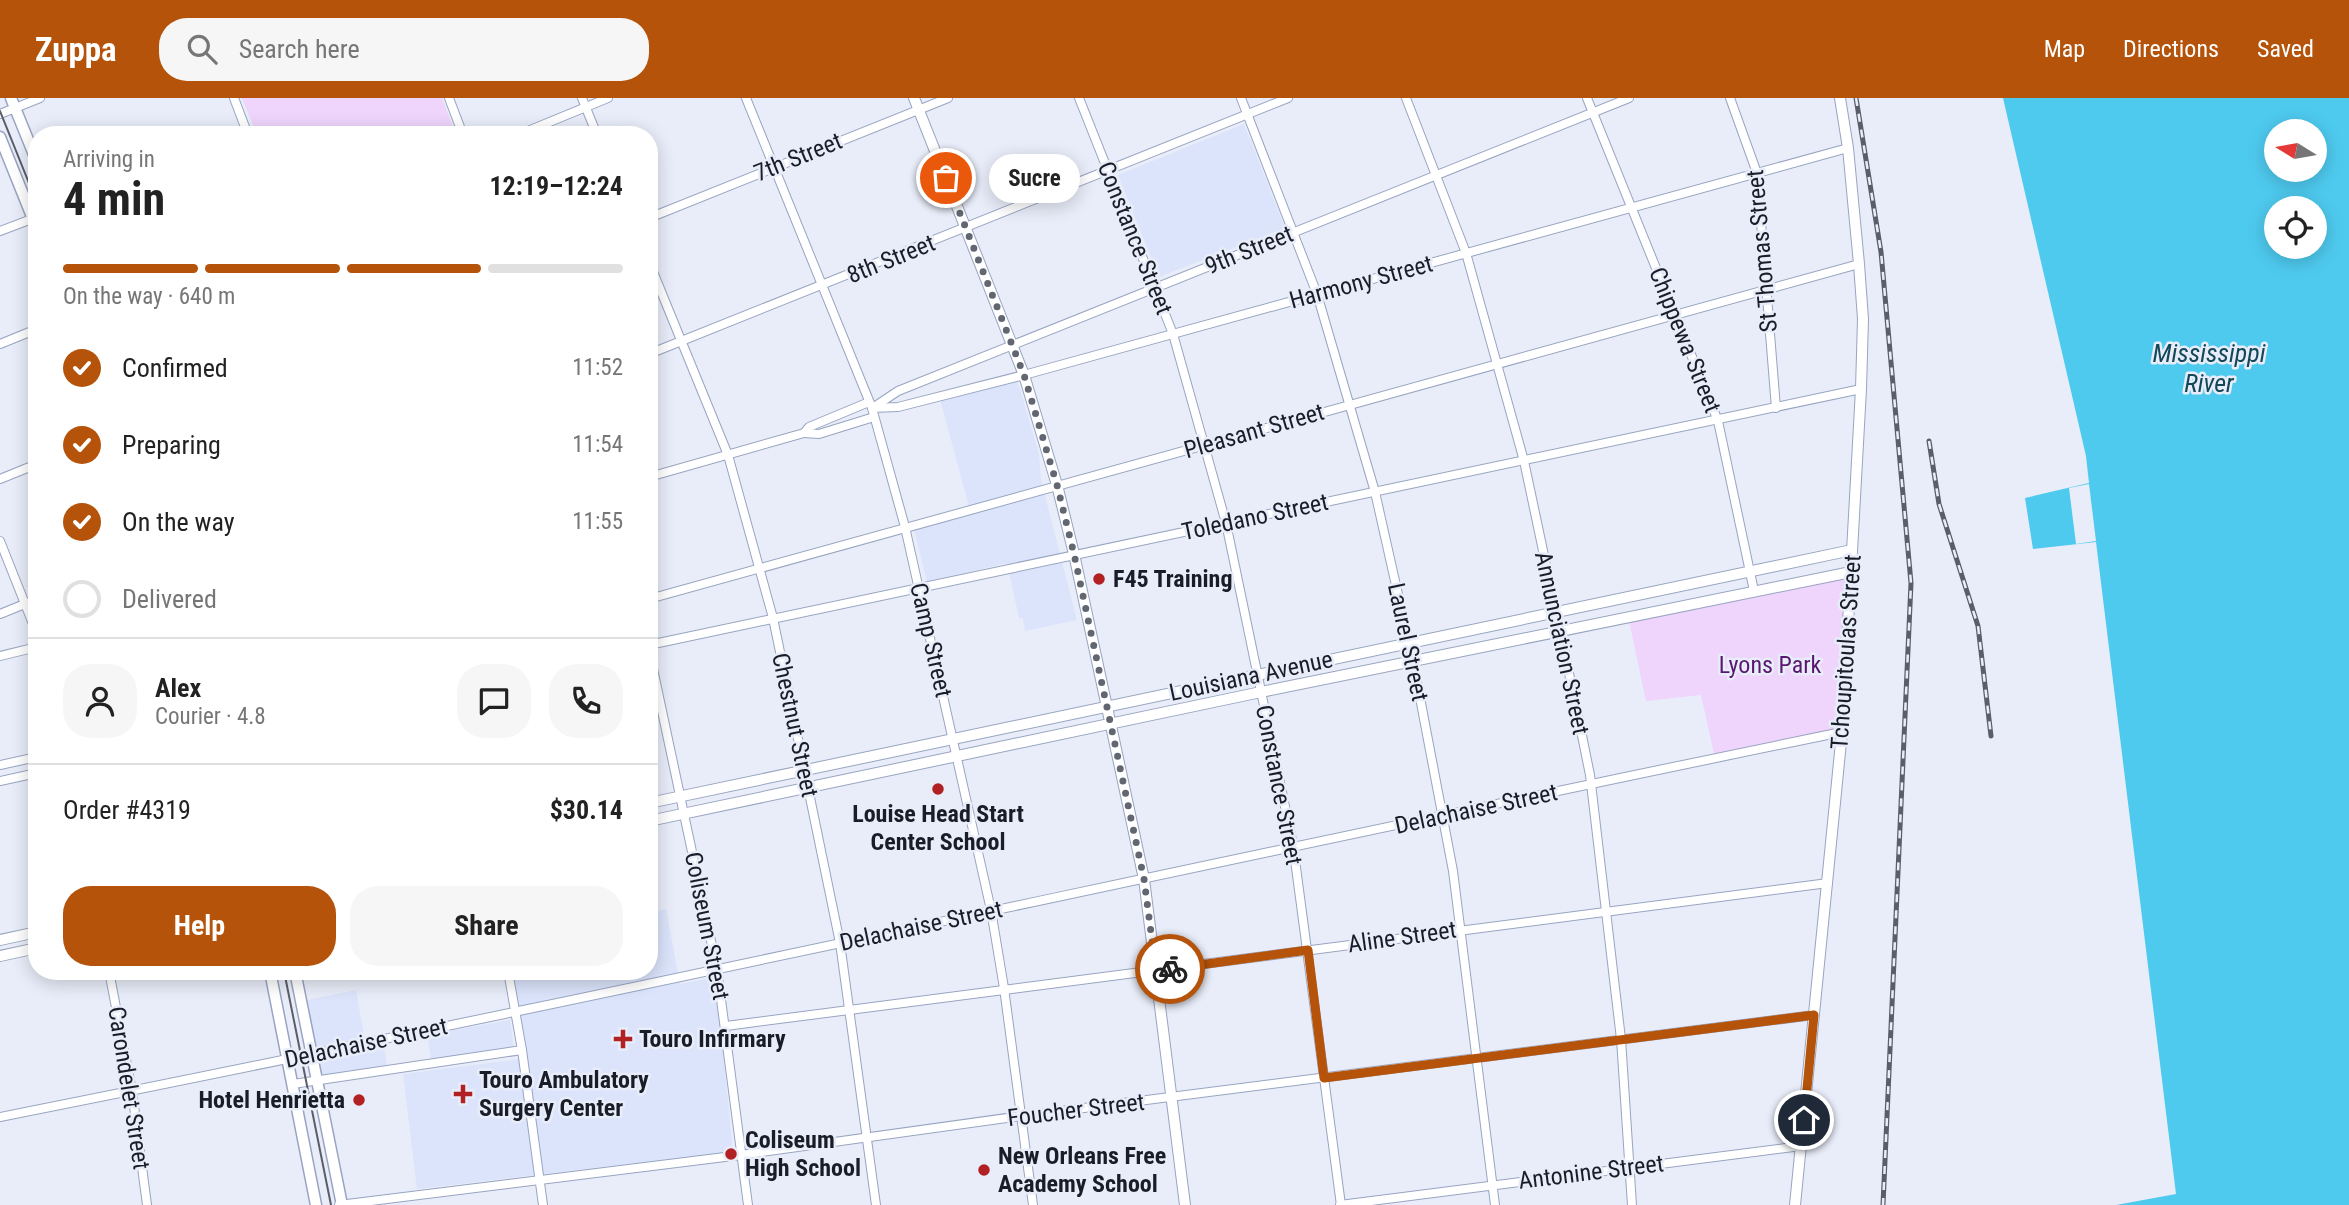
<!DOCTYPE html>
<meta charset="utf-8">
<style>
:root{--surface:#fff;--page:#f6f6f6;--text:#222;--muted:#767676;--line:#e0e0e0;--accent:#b45309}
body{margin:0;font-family:"Roboto Condensed",sans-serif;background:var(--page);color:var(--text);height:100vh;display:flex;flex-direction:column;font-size:26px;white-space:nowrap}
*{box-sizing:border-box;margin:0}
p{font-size:23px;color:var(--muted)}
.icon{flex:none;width:38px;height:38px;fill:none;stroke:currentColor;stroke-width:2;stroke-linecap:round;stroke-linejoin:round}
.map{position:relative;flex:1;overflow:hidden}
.details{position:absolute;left:28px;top:28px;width:630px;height:854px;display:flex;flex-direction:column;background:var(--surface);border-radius:28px;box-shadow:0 4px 18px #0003}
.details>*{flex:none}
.needle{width:46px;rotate:281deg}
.controls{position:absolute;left:2264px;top:21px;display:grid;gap:14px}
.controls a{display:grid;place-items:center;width:63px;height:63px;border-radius:50%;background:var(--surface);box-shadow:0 4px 18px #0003;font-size:35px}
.pin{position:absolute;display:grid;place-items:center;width:60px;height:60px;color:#fff;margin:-30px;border:4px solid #fff;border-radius:50%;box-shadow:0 2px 7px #0007}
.courier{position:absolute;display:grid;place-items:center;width:70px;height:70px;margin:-35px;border:5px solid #b45309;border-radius:50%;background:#fff;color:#222;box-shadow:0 2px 9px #0007}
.bubble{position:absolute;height:49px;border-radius:24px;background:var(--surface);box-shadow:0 4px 18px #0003;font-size:23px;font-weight:700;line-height:49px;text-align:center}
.headline em{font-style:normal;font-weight:700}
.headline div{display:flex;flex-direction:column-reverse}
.headline{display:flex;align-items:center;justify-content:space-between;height:119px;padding:0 35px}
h1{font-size:46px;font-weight:700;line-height:52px}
.bar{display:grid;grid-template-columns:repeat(4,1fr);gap:10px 7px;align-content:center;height:84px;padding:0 35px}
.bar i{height:9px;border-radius:5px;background:var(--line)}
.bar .current{background:var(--accent)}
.bar p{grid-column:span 4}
.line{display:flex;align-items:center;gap:18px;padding:0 35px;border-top:2px solid var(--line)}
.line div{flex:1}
.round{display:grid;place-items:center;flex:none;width:74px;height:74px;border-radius:28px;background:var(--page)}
ol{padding:0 35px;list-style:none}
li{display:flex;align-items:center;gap:21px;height:77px}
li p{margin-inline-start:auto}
li .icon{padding:7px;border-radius:50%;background:var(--accent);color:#fff;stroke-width:4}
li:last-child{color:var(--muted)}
li i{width:38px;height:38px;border:4px solid var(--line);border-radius:50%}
.cta{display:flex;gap:14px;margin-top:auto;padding:14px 35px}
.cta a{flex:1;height:80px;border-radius:28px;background:var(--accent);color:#fff;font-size:28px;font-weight:700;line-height:80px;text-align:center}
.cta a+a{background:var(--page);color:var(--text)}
header{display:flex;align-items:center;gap:42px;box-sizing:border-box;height:98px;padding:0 35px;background:var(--accent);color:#fff}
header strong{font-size:33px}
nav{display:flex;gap:38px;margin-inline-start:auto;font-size:24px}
.search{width:490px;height:63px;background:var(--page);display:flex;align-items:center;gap:18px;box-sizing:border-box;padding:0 24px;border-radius:28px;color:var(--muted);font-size:26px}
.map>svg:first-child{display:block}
.built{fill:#dbe4fb}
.green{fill:#efd4fb}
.water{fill:#4ecaef;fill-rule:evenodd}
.pier{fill:#e8edf9}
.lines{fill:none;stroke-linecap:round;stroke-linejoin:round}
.minor-casing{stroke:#98a4c1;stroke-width:10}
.tertiary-casing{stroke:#98a4c1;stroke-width:12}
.secondary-casing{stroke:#98a4c1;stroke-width:13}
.minor{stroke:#fff;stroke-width:8}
.tertiary{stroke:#fff;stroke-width:10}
.secondary{stroke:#fff;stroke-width:10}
.tram{stroke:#5a5e69;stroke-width:2}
.rail-casing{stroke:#5a5e69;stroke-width:5}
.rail{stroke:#e8edf9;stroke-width:2.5;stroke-dasharray:8;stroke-linecap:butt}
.done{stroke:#616671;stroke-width:7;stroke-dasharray:0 12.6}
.route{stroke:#b45309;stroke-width:9}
.poi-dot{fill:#b12022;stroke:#e8edf9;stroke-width:2.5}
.labels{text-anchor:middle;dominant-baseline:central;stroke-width:5;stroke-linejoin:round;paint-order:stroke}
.street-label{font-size:24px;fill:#191d28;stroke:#e8edf9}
.poi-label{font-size:24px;font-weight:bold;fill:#191d28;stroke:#e8edf9;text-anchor:start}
.park-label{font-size:24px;fill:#591770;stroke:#e8edf9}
.water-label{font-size:26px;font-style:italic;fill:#134858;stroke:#e8edf9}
</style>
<header>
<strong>Zuppa</strong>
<div class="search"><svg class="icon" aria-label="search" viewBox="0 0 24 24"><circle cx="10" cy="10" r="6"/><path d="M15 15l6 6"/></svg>Search here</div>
<nav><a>Map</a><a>Directions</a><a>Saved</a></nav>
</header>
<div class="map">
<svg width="2349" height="1107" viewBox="0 0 2349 1107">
<rect width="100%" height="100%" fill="#e8edf9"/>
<g class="built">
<polygon points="1244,26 1285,130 1159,179 1118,77"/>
<polygon points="1017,281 1039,356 1041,382 1077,522 1025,533 1023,520 1019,520 1007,465 927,484 914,431 971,416 940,301"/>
<polygon points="666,811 680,886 711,880 720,922 733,1054 417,1091 403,976 527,960 513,873 649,873 649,815"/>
<polygon points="356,892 366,948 384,946 387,968 321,978 307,902"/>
<polygon points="510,922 514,950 431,961 427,937"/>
</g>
<g class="green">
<polygon points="242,0 442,0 456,37 257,37"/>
<polygon points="1851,474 1842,634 1715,660 1701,597 1646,603 1628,518"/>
</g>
<path class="water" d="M2003 0H2349V1107H2116L2176 1096 2096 444 2033 451 2025 400 2089 385 2086 358ZM2277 33H2315V72H2277ZM2277 110H2315V149H2277Z"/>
<polygon class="pier" points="2089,386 2096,443 2076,446 2069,390"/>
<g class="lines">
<g class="minor-casing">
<g id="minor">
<polyline points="234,0 248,37"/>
<polyline points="449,0 463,37"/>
<polyline points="582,0 597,37"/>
<polyline points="746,0 872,310 905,429 991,812 1004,890 1033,1107"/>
<polyline points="1079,0 1173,236 1226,425 1293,747 1341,1107"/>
<polyline points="1241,0 1317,196 1375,394 1413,563 1453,773 1495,1107"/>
<polyline points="1406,0 1466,155 1497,266 1524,363 1577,613 1590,677 1621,941 1632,1107"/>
<polyline points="1587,0 1718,323 1754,493"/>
<polyline points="1730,0 1757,75 1776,310"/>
<polyline points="0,16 40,0"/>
<polyline points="518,37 608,0"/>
<polyline points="649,120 948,0"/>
<polyline points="0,133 37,119"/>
<polyline points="649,164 728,357 773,520 840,845 876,1107"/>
<polyline points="0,246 37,231"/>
<polyline points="649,256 1288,0"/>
<polyline points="874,309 898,293 1629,0"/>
<polyline points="872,310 898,309 1024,277 1848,50"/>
<polyline points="804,335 819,336 874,319"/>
<polyline points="649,379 804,335 809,329 869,304"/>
<polyline points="0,381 37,366"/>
<polyline points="0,443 37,536"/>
<polyline points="649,501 1859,166"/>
<polyline points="0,516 37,501"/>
<polyline points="649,547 1861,291"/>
<polyline points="649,552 717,871 748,1107"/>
<polyline points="0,558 37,549"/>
<polyline points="0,667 37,659"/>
<polyline points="0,683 37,675"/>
<polyline points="109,873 132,993 147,1107"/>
<polyline points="508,873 522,952 543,1107"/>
<polyline points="726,928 1828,785"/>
<polyline points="293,986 522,952"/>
<path d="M0 1019C615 897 1227 760 1842 634"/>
<polyline points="339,1107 741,1057 1021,1018 1814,917"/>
<polyline points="1340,1107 1801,1048"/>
</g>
</g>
<g class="tertiary-casing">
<g id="tertiary">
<polyline points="914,0 1024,277 1057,387 1074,456 1144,781 1185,1107"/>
<polyline points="649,705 1852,452"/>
<polyline points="649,723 1261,594 1851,474"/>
<polyline points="0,842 37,834"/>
<polyline points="0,858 37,850"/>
<polyline points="1795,1107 1842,634 1861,291 1863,221 1859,166 1848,50 1840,0"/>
</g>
</g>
<g class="secondary-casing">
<g id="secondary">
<polyline points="11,0 37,64"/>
<polyline points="0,39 37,131"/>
<polyline points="270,873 316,1107"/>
<polyline points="295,873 342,1107"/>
</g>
</g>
<use href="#minor" class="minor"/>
<use href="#tertiary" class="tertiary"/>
<use href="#secondary" class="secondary"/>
<g class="tram">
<polyline points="0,13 37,105"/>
<polyline points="284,873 331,1107"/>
</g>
<g class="rail-casing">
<g id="rail">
<polyline points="1856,0 1881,154 1911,485 1883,1107"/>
<polyline points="1929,343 1939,406 1978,528 1991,638"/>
</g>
</g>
<use href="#rail" class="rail"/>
</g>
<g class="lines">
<polyline class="done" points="946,80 1024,277 1057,387 1074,456 1144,781 1156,873 1170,871"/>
<polyline class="route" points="1170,871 1308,852 1324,980 1814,917 1804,1022"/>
</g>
<g class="poi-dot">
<circle cx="1099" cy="481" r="7"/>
<circle cx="938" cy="691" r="7"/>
<path d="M619.5 930.5h7v7h7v7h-7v7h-7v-7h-7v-7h7z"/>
<path d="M459.5 985.5h7v7h7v7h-7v7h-7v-7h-7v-7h7z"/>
<circle cx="359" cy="1002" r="7"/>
<circle cx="731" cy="1056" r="7"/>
<circle cx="984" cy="1072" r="7"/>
</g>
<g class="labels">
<g class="street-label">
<text transform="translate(798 59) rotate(-22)">7th Street</text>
<text transform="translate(1135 140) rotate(68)">Constance Street</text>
<text transform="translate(1249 152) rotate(-22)">9th Street</text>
<text transform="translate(1762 153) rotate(-95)">St Thomas Street</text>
<text transform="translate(891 161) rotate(-22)">8th Street</text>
<text transform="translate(1361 184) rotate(-15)">Harmony Street</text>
<text transform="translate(1685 242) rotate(68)">Chippewa Street</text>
<text transform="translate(1254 333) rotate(-16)">Pleasant Street</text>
<text transform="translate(1255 419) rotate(-12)">Toledano Street</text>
<text transform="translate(931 542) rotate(77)">Camp Street</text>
<text transform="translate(1408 544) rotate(78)">Laurel Street</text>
<text transform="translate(1562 545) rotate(78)">Annunciation Street</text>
<text transform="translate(1846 554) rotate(-86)">Tchoupitoulas Street</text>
<text transform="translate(1251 578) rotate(-12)">Louisiana Avenue</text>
<text transform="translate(795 627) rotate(78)">Chestnut Street</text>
<text transform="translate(1279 687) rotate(79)">Constance Street</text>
<text transform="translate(1476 711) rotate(-12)">Delachaise Street</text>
<text transform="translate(707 828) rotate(79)">Coliseum Street</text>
<text transform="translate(921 828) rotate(-12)">Delachaise Street</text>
<text transform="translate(1402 839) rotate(-8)">Aline Street</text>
<text transform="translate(366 945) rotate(-12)">Delachaise Street</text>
<text transform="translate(129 990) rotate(81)">Carondelet Street</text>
<text transform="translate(1076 1012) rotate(-7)">Foucher Street</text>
<text transform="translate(1591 1074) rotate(-7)">Antonine Street</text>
</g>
<g class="poi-label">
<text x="1113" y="481">F45 Training</text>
<text x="938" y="716" text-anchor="middle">Louise Head Start<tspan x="938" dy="28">Center School</tspan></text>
<text x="639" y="941">Touro Infirmary</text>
<text x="479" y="982">Touro Ambulatory<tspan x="479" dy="28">Surgery Center</tspan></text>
<text x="345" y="1002" text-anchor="end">Hotel Henrietta</text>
<text x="745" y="1042">Coliseum<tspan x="745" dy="28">High School</tspan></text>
<text x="998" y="1058">New Orleans Free<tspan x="998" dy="28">Academy School</tspan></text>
</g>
<g class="park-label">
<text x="1770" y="567">Lyons Park</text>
</g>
<g class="water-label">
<text x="2209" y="255">Mississippi<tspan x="2209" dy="30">River</tspan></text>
</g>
</g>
</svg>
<div class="controls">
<a><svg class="needle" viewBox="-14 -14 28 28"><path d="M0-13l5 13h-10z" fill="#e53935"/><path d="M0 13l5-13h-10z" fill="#767676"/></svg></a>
<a><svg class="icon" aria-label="locate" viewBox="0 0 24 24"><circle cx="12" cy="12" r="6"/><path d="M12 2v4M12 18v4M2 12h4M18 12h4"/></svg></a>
</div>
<div class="pin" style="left:946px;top:80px;background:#ea580c"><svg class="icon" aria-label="bag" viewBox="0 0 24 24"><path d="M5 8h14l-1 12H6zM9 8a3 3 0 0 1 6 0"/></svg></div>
<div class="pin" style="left:1804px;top:1022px;background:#1f2937"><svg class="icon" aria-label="home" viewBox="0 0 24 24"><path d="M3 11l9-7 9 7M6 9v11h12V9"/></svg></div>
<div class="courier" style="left:1170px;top:871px"><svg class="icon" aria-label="bike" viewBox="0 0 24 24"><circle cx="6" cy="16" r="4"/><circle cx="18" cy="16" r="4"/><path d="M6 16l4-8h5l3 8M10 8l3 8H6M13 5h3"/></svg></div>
<div class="bubble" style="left:989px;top:56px;width:91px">Sucre</div>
<section class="details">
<div class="headline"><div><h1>4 min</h1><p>Arriving in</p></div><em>12:19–12:24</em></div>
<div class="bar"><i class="current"></i><i class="current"></i><i class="current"></i><i></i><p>On the way · 640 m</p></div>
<ol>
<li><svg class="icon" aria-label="check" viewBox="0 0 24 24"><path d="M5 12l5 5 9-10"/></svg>Confirmed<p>11:52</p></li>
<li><svg class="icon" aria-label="check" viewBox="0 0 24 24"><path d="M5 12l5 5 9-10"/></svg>Preparing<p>11:54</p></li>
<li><svg class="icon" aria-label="check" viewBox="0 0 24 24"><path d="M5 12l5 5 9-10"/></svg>On the way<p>11:55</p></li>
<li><i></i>Delivered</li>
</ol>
<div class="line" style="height:126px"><a class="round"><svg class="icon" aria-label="person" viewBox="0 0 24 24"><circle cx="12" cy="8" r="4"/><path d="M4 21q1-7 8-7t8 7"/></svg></a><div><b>Alex</b><p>Courier · 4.8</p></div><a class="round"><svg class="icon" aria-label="chat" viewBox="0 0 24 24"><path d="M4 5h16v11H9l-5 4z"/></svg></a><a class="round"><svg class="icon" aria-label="phone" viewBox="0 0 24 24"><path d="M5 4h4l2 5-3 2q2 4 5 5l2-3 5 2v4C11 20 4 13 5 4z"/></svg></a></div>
<div class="line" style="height:91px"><div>Order #4319</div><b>$30.14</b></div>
<div class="cta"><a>Help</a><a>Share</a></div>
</section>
</div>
